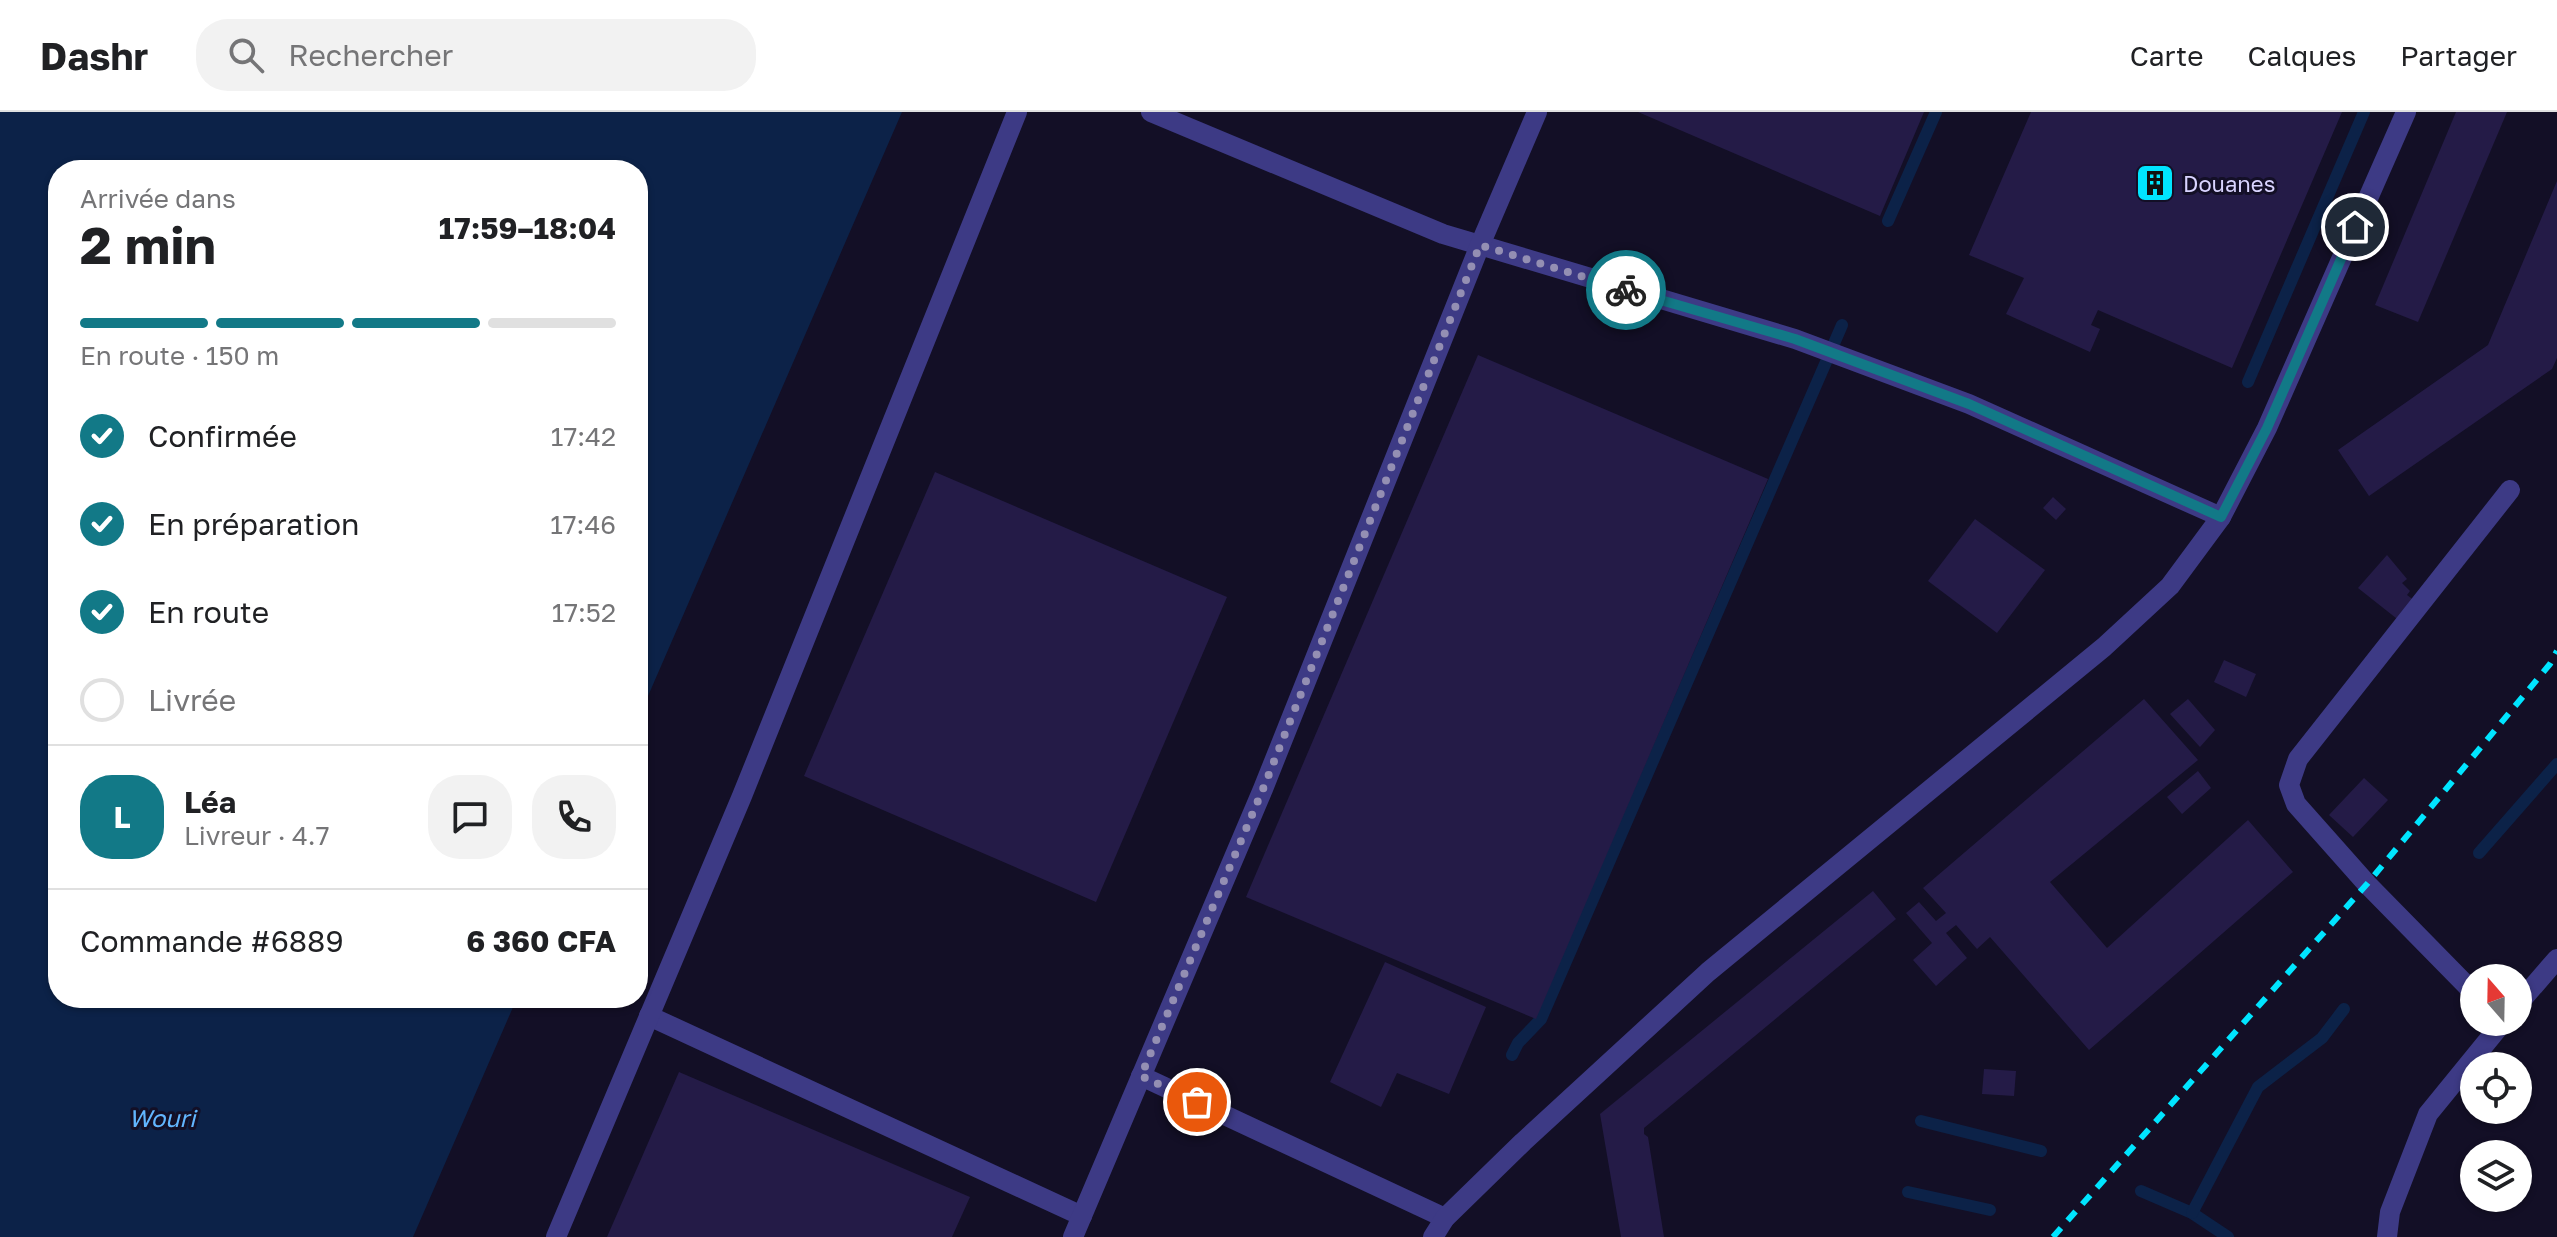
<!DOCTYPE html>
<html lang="fr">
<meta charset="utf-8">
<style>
:root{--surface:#fff;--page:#f2f2f2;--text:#202124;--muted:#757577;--line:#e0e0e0;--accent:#127987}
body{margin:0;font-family:"Golos Text",sans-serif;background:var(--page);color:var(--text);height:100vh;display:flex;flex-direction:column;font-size:30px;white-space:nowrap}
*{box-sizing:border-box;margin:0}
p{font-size:26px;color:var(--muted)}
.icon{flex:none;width:44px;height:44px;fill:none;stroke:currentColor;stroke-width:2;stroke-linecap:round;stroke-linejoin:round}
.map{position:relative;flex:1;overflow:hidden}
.panel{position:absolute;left:48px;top:48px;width:600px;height:848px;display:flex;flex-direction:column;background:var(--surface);border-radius:32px;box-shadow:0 2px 6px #0004}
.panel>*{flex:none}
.needle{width:52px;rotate:340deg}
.buttons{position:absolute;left:2460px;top:852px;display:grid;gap:16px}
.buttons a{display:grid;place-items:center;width:72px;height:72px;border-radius:50%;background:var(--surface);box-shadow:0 2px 6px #0004;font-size:40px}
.pin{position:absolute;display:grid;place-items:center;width:68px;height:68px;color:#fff;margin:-34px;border:4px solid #fff;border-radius:50%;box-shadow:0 2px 8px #0007}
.courier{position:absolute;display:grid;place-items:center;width:80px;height:80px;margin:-40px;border:6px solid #127987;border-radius:50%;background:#fff;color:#222;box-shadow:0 2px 10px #0007}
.headline em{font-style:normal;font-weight:700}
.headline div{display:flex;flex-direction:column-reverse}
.headline{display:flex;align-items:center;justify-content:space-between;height:136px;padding:0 32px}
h1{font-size:52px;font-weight:700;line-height:60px}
.bar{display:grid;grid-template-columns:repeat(4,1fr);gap:12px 8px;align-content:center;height:96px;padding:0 32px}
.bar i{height:10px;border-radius:6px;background:var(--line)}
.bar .on{background:var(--accent)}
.bar p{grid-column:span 4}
.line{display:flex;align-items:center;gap:20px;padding:0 32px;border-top:2px solid var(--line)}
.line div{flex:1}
.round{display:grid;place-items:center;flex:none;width:84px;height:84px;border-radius:32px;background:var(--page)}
ol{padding:0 32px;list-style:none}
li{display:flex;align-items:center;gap:24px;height:88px}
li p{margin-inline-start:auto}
li .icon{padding:8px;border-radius:50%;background:var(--accent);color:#fff;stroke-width:4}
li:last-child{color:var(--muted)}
li i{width:44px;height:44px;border:4px solid var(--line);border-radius:50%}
header{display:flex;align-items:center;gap:48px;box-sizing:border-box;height:112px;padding:0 40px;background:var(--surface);border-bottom:2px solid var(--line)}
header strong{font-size:38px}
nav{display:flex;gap:44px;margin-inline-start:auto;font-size:28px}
.search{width:560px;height:72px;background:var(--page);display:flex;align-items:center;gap:20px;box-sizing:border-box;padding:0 28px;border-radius:32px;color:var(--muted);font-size:30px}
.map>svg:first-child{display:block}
.water{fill:#0c2248}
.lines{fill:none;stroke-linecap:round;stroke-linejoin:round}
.stream{stroke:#0c2248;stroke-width:12}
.building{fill:#241b47}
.minor{stroke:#3d3a85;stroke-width:20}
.rail{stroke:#00e5ff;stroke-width:6;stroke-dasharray:12 10;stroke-linecap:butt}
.done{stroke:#948fb3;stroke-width:8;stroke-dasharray:0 14.4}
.route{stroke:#127987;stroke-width:10}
.labels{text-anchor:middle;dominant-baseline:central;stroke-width:6;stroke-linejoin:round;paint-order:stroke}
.poi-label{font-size:22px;fill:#d9d4ff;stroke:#130f26;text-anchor:start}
.water-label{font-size:24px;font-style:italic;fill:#62b6ff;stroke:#130f26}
</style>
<header>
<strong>Dashr</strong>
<div class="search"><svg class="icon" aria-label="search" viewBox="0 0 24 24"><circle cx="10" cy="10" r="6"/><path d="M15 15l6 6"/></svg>Rechercher</div>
<nav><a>Carte</a><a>Calques</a><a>Partager</a></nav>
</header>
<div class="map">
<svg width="2557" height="1125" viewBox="0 0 2557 1125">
<rect width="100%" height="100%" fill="#130f26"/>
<polygon class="water" points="0,0 902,0 638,607 638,58 58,58 58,886 517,886 413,1125 0,1125"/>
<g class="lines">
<g class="stream">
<polyline points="1888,109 1936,0"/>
<polyline points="2248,270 2364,0"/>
<polyline points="2479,741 2557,652"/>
<polyline points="1512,943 1518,931 1541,907 1842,213"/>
<polyline points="1921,1009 2041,1039"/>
<polyline points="2141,1079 2192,1101 2228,1125"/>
<polyline points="1908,1080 1990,1098"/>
<polyline points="2192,1101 2258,975 2322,926 2344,897"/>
</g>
</g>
<g class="building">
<polygon points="1638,0 1924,0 1880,104"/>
<polygon points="2031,0 2342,0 2232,256 2098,198 2091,213 2100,217 2090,240 2006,202 2024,166 1969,143"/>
<polygon points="2456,0 2507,0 2418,210 2375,193"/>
<polygon points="2557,69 2557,246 2552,257 2369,384 2338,338 2488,233"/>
<polygon points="1478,243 1768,367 1536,907 1246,785"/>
<polygon points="935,360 1227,485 1096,790 804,664"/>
<polygon points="2053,385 2066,397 2056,408 2043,396"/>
<polygon points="1975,407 2045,458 1997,521 1928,469"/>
<polygon points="2387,443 2407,467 2402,471 2410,479 2407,483 2415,489 2401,510 2358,476"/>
<polygon points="2224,548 2256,562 2246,585 2214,570"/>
<polygon points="2144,587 2198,648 2050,770 2107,836 2248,708 2293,760 2089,938 1990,825 1977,837 1956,813 1946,821 1967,846 1936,874 1913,848 1932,831 1906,801 1919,790 1936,809 1946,801 1923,776"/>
<polygon points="2188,587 2215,618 2200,635 2170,602"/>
<polygon points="2198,659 2211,676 2182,702 2167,685"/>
<polygon points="2364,666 2388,688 2353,725 2329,703"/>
<polygon points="1873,779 1896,807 1644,1016 1644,1022 1648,1025 1664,1125 1621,1125 1600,1002"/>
<polygon points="1385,850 1486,895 1449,982 1397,961 1381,995 1330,970"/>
<polygon points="1984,957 2016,959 2014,984 1982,982"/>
<polygon points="679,960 970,1085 952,1125 607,1125"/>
</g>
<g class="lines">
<g class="minor">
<polyline points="1151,0 1443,122 1795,227 1969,292 2221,405"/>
<polyline points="2474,881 2367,772 2296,692 2289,673 2298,647 2510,378"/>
<polyline points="2518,892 2557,847"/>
<polyline points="649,904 1082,1104"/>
<polyline points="1141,964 1445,1106"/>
<polyline points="556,1125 742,684 1017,0"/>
<polyline points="1073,1125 1263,677 1480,133 1537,0"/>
<polyline points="1433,1125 1445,1106 1523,1030 1708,860 2104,535 2170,474 2221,405 2267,316 2406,0"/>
<polyline points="2387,1125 2390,1100 2428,1002 2503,910"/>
</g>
<polyline class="rail" points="2053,1125 2367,772 2550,552 2557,539"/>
</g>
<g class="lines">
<polyline class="done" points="1197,990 1141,964 1263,677 1480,133 1626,178"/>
<polyline class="route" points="1626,178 1795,227 1969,292 2221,405 2267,316 2355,115"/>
</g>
<defs>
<g id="building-square" transform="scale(2)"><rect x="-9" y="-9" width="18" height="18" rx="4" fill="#00e5ff" stroke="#130f26"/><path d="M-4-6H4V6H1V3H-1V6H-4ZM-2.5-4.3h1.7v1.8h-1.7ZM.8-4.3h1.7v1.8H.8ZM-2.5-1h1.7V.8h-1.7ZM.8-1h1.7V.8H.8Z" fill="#111"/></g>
</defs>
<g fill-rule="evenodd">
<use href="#building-square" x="2155" y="71"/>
</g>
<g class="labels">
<g class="poi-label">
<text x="2183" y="71">Douanes</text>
</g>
<g class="water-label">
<text x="162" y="1005">Wouri</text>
</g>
</g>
</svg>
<div class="buttons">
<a><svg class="needle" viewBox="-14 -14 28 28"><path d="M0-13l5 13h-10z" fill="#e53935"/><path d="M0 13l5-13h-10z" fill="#757577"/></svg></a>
<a><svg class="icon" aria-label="locate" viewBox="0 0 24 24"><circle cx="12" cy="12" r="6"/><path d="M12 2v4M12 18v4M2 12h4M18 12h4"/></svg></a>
<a><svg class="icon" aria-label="layers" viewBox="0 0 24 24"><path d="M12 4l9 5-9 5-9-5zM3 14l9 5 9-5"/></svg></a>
</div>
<div class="pin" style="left:1197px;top:990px;background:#ea580c"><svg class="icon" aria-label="bag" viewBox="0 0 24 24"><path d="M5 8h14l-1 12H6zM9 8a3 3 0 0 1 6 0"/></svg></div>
<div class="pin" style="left:2355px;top:115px;background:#1f2937"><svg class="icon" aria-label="home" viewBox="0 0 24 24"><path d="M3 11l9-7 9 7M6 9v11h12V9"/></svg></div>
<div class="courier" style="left:1626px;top:178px"><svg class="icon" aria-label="bike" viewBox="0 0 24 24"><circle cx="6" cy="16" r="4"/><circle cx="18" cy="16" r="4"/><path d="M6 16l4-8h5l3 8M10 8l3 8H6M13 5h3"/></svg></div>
<section class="panel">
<div class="headline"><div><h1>2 min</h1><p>Arrivée dans</p></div><em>17:59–18:04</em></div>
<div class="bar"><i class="on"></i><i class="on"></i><i class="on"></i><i></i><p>En route · 150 m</p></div>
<ol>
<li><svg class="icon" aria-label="check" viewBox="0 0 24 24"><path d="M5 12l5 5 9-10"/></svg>Confirmée<p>17:42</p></li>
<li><svg class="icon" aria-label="check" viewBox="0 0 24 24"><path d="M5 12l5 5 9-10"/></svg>En préparation<p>17:46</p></li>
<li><svg class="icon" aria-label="check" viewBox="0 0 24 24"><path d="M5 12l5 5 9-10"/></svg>En route<p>17:52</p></li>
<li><i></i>Livrée</li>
</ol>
<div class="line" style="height:144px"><b class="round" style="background:var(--accent);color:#fff">L</b><div><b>Léa</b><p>Livreur · 4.7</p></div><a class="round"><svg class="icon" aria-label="chat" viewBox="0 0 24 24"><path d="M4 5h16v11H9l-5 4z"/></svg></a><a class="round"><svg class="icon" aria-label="phone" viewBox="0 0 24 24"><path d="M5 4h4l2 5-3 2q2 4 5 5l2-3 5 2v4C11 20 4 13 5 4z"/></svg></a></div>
<div class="line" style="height:104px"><div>Commande #6889</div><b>6 360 CFA</b></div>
</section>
</div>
